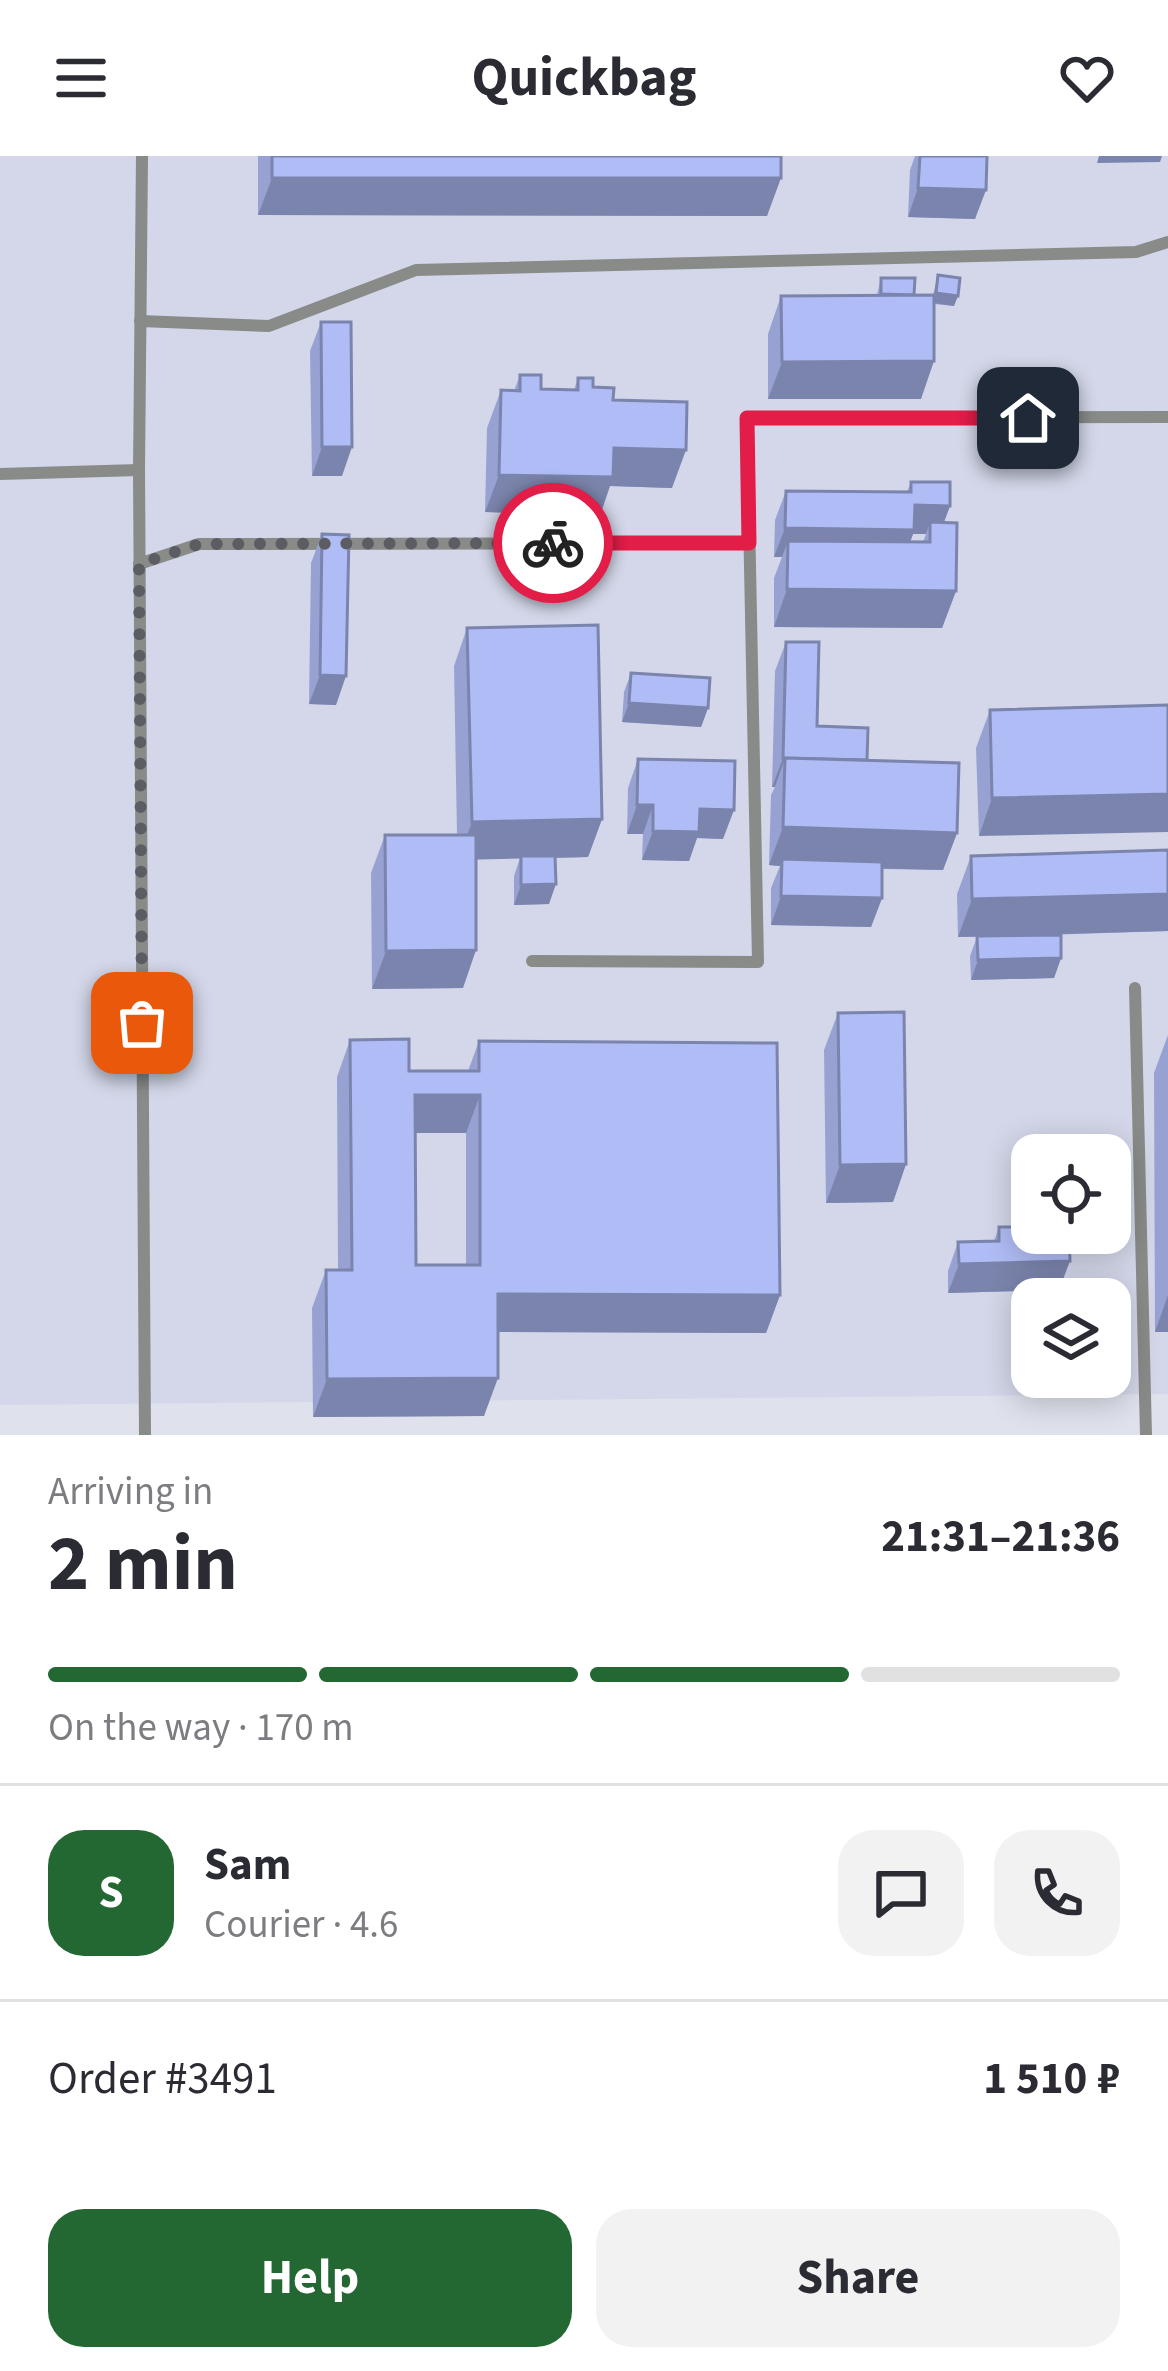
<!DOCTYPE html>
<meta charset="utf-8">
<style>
:root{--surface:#fff;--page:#f2f2f3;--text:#2b2b33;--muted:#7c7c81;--line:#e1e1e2;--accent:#236733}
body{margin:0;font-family:"Source Sans 3",sans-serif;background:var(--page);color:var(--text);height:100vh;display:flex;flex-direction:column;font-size:45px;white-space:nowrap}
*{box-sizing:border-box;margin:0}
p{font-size:39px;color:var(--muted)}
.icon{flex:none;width:66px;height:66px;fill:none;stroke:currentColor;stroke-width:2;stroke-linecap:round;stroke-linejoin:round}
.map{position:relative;height:1279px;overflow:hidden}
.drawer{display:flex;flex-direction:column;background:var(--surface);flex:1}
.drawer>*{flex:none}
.buttons{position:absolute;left:1011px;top:978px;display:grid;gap:24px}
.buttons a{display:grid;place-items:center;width:120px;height:120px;border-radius:24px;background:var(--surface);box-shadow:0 6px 30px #0003;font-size:60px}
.pin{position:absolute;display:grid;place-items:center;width:102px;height:102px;color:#fff;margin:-51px;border-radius:24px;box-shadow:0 6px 18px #0006}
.courier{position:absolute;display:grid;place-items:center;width:120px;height:120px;margin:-60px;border:9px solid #e11d48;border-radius:50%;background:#fff;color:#222;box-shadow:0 3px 15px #0007}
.overview em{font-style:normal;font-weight:700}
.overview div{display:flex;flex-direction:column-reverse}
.overview{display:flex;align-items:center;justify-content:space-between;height:204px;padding:0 48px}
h1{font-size:78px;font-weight:700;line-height:90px}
.bar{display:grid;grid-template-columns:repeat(4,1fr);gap:18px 12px;align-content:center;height:144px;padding:0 48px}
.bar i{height:15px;border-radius:9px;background:var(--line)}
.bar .on{background:var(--accent)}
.bar p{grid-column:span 4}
.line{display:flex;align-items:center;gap:30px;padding:0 48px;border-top:3px solid var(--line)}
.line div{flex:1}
.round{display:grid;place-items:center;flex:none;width:126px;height:126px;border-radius:36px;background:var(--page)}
.action{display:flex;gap:24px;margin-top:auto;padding:24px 48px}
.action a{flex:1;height:138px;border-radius:36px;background:var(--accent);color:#fff;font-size:48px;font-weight:700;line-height:138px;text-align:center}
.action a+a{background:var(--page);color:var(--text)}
header{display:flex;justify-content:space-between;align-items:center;height:156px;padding:0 48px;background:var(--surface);font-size:54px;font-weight:700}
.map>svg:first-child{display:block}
.built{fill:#d3d7e9;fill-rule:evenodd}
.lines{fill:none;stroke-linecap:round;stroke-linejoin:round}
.service{stroke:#888b88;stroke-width:12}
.wall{fill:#97a2d3;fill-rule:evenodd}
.shaded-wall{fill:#7b84ac}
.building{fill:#b0bcf5;stroke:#7b84ac;stroke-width:3;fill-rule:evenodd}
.done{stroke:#5b5d62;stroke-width:12;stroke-dasharray:0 21.6}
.route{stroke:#e11d48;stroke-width:15}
</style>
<header><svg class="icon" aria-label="menu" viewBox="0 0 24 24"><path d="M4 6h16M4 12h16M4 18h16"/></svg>Quickbag<svg class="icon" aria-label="heart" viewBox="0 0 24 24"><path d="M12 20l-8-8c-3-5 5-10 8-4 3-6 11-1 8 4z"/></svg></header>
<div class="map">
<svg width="1168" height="1279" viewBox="0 0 1168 1279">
<rect width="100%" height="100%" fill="#dfe2ec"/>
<path class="built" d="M0 0H1168V1238L0 1249ZM1032 999H1110V1077H1032ZM1032 1143H1110V1221H1032Z"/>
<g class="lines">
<g class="service">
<polyline points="142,0 139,314 145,1279"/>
<polyline points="140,165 269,170 416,114 1136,96 1168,86"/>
<polyline points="0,318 139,314"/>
<polyline points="139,408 199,388 749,387"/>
<polyline points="532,805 758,806 747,262 1168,261"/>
<polyline points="1135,832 1146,1279"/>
</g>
</g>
<g class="wall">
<polygon points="258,0 781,0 767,60 258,59"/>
<polygon points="915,0 987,0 975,63 908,61 910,14"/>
<polygon points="938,119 954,150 934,148 921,243 768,243 768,178 781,140 877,139 881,122 914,139 933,139"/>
<polygon points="321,166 342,320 312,320 310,195"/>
<polygon points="520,219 541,233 574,234 578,222 593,231 672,332 610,330 600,359 485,356 487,272 501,234 514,235"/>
<path d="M911 326 950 350 944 366 956 435 942 472 774 471V422L782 401H774L775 364 786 335 907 336ZM913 378H926L923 386H910Z"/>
<polygon points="322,378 336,549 309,548 311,407"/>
<polygon points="467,472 602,663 588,701 555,702 549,748 514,749 514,720 520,702 476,703 463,832 372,833 371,717 385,679 457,679 454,510"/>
<polygon points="786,486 817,570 867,604 957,677 943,714 882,713 882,742 871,771 771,769 771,732 780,710 769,709 771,639 775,631 772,631 775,515"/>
<polygon points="631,517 708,552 701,571 622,566 624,536"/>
<polygon points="1168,549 979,680 976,592 990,554"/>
<polygon points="638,603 723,683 697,682 689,705 642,704 643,678 627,678 628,632"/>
<polygon points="1168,694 1168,775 1045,779 1061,802 1054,822 971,824 970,800 977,781 958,781 957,738 971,700"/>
<polygon points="838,857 906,1008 893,1046 826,1047 824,894"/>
<polygon points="1168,879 1168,1176 1155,1176 1154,917"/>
<path d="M350 884 409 915H468L479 885 780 1139 766 1177 498 1176 484 1260 313 1261 312 1152 326 1114H338L337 921ZM416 977H466V1109H416Z"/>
<polygon points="999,1071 1059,1134 948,1137 948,1115 958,1086 994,1085"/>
</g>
<g class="shaded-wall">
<polygon points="1099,0 1162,0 1160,6 1097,7"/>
<polygon points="272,22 781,22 767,60 258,59"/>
<polygon points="918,32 986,34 975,63 908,61"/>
<polygon points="936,137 958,140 954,150 933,147"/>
<polygon points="934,205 921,243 768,243 782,206"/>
<polygon points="322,291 352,291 342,320 312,320"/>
<polygon points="614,292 686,294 672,332 610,330 600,359 485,356 499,319"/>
<polygon points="915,349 950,350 939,379 930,366 926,378 913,378 904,403 788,385 782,401 774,401 785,372"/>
<polygon points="787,433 956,435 942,472 774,471"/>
<polygon points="320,519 346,520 336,549 309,548"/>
<polygon points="629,547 708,552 701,571 622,566"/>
<polygon points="783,602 785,602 775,631 772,631"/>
<polygon points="1168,638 1168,676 979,680 992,642"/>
<polygon points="637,649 653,649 643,678 627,678"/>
<polygon points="700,653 734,654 723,683 697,682 689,705 642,704 653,675"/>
<polygon points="602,663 588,701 458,704 472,666"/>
<polygon points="783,671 957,677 943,714 782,710 782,703 780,710 769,709"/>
<polygon points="556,728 549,748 514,749 521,729"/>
<polygon points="1168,738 1168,775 958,781 972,743"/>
<polygon points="781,740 882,742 871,771 771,769"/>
<polygon points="476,794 463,832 372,833 386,795"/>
<polygon points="1061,802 1054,822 971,824 978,804"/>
<polygon points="415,939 480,939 466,977 402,977"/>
<polygon points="906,1008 893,1046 826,1047 840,1009"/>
<polygon points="1070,1105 1059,1134 948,1137 959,1108"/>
<polygon points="498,1138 780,1139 766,1177 484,1176"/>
<polygon points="1168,1139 1168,1176 1155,1176"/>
<polygon points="498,1222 484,1260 313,1261 327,1223"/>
</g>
<g class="building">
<rect x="272" y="0" width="509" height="22"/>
<polygon points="920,0 987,0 986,34 918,32"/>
<polygon points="938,119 960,122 958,140 936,137"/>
<polygon points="881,122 915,122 914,139 881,138"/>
<polygon points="934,139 934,205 782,206 781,140"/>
<polygon points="321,166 351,166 352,291 322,291"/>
<polygon points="520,219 541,219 541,233 578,234 578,222 593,222 593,231 614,232 613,244 687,246 686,294 614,292 613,321 499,319 501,234 520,235"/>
<polygon points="911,326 950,326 950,350 915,349 914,374 785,372 786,335 911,336"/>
<polygon points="930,366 957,367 956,435 787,433 788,385 930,386"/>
<polygon points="322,378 349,379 346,520 320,519"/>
<polygon points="598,469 602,663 472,666 467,472"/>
<polygon points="786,486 819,486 817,570 868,572 867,604 783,602"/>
<polygon points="631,517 710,522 708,552 629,547"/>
<polygon points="1168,549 1168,638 992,642 990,554"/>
<polygon points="785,602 959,607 957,677 783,671"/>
<polygon points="638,603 735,605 734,654 700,653 699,676 653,675 653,649 637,649"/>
<polygon points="385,679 476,679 476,794 386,795"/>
<polygon points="1168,694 1168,738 972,743 971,700"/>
<polygon points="521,700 555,700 556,728 521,729"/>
<polygon points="782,703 882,706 882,742 781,740"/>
<polygon points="1061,779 1061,802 978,804 977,780"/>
<polygon points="904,856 906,1008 840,1009 838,857"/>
<path d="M409 883V915H479V885L777 887 780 1139 498 1138V1222L327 1223 326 1114H352L350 884ZM415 939H480V1109H416Z"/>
<polygon points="999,1071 1032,1071 1032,1077 1069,1077 1070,1105 959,1108 958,1086 999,1085"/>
</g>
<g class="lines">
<polyline class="done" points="142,867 139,408 199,388 553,387"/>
<polyline class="route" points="553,387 749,387 747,262 1028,262"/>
</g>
</svg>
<div class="buttons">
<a><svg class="icon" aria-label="locate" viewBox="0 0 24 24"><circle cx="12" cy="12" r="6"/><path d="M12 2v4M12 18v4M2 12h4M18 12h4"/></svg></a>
<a><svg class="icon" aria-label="layers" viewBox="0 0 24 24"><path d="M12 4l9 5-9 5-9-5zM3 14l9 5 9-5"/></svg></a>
</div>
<div class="pin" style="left:142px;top:867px;background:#ea580c"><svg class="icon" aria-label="bag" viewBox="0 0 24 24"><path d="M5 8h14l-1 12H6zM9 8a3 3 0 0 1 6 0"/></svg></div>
<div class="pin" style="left:1028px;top:262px;background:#1f2937"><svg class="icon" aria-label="home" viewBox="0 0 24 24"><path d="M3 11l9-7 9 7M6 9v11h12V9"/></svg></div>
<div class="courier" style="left:553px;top:387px"><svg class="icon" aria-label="bike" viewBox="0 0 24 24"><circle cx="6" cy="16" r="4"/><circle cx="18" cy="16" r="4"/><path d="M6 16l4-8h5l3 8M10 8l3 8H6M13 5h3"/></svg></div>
</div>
<section class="drawer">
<div class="overview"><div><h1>2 min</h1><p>Arriving in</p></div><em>21:31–21:36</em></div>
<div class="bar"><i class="on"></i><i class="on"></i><i class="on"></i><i></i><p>On the way · 170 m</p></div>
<div class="line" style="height:216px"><b class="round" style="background:var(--accent);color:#fff">S</b><div><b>Sam</b><p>Courier · 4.6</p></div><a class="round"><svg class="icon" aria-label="chat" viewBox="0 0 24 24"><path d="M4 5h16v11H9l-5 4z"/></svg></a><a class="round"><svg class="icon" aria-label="phone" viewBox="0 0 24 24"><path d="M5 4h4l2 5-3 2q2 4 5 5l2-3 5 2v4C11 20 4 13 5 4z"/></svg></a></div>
<div class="line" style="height:156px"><div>Order #3491</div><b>1 510 ₽</b></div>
<div class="action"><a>Help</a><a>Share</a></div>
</section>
